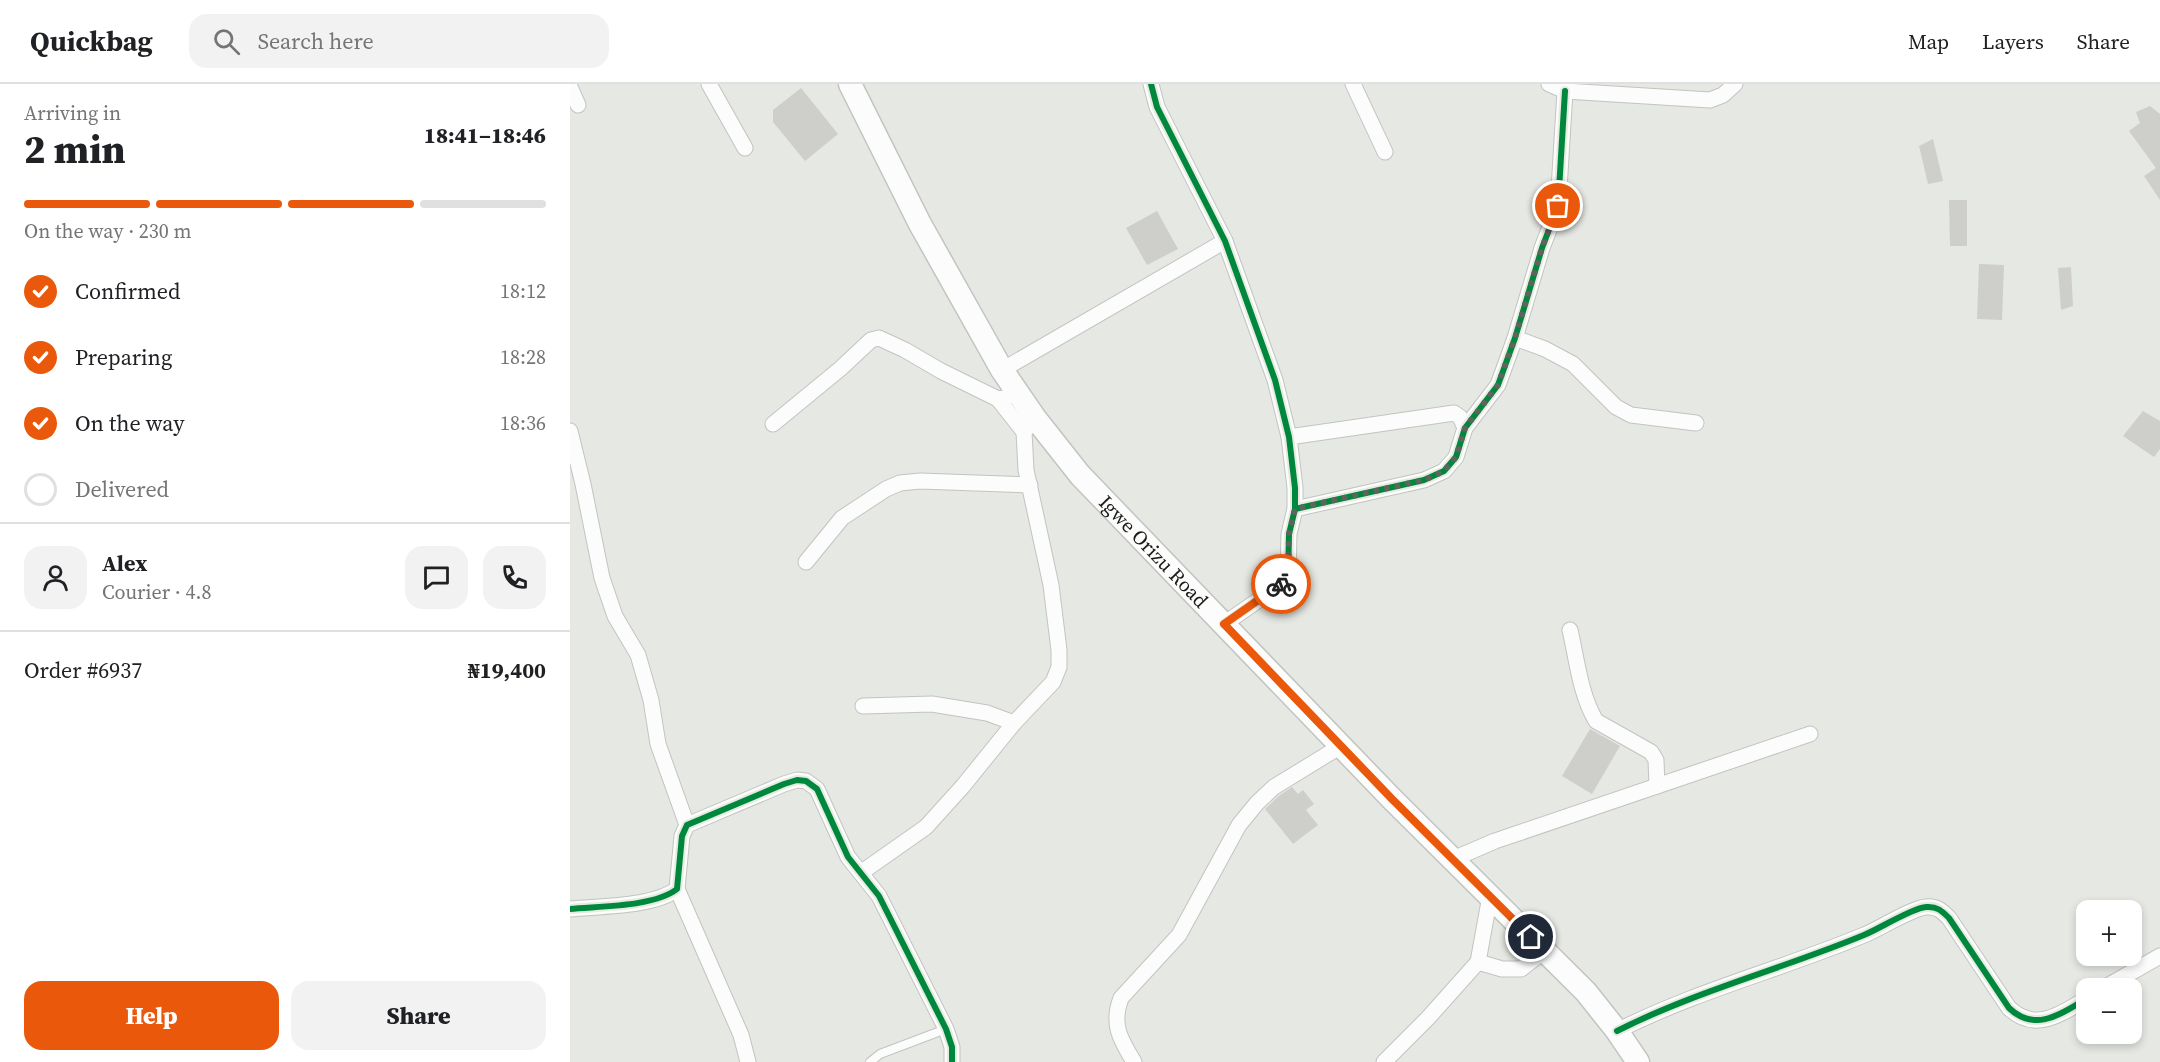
<!DOCTYPE html>
<meta charset="utf-8">
<style>
:root{--surface:#fff;--page:#f2f2f2;--text:#202124;--muted:#757577;--line:#e0e0e0;--accent:#ea580c}
body{margin:0;font-family:"Source Serif 4",serif;background:var(--page);color:var(--text);height:100vh;display:flex;flex-direction:column;font-size:22px;white-space:nowrap}
*{box-sizing:border-box;margin:0}
p{font-size:20px;color:var(--muted)}
.icon{flex:none;width:33px;height:33px;fill:none;stroke:currentColor;stroke-width:2;stroke-linecap:round;stroke-linejoin:round}
.map{position:relative;flex:1;overflow:hidden}
.details{display:flex;flex-direction:column;background:var(--surface);width:570px}
.details>*{flex:none}
.buttons{position:absolute;left:1506px;top:816px;display:grid;gap:12px}
.buttons a{display:grid;place-items:center;width:66px;height:66px;border-radius:12px;background:var(--surface);box-shadow:0 3px 9px #0003;font-size:30px}
.pin{position:absolute;display:grid;place-items:center;width:51px;height:51px;color:#fff;margin:-26px;border:3px solid #fff;border-radius:50%;box-shadow:0 2px 6px #0007}
.courier{position:absolute;display:grid;place-items:center;width:60px;height:60px;margin:-30px;border:4px solid #ea580c;border-radius:50%;background:#fff;color:#222;box-shadow:0 2px 8px #0007}
.headline em{font-style:normal;font-weight:800}
.headline div{display:flex;flex-direction:column-reverse}
.headline{display:flex;align-items:center;justify-content:space-between;height:102px;padding:0 24px}
h1{font-size:39px;font-weight:800;line-height:45px}
.bar{display:grid;grid-template-columns:repeat(4,1fr);gap:9px 6px;align-content:center;height:72px;padding:0 24px}
.bar i{height:8px;border-radius:4px;background:var(--line)}
.bar .selected{background:var(--accent)}
.bar p{grid-column:span 4}
.line{display:flex;align-items:center;gap:15px;padding:0 24px;border-top:2px solid var(--line)}
.line div{flex:1}
.round{display:grid;place-items:center;flex:none;width:63px;height:63px;border-radius:18px;background:var(--page)}
ol{padding:0 24px;list-style:none}
li{display:flex;align-items:center;gap:18px;height:66px}
li p{margin-inline-start:auto}
li .icon{padding:6px;border-radius:50%;background:var(--accent);color:#fff;stroke-width:4}
li:last-child{color:var(--muted)}
li i{width:33px;height:33px;border:3px solid var(--line);border-radius:50%}
.cta{display:flex;gap:12px;margin-top:auto;padding:12px 24px}
.cta a{flex:1;height:69px;border-radius:18px;background:var(--accent);color:#fff;font-size:24px;font-weight:800;line-height:69px;text-align:center}
.cta a+a{background:var(--page);color:var(--text)}
header{display:flex;align-items:center;gap:36px;box-sizing:border-box;height:84px;padding:0 30px;background:var(--surface);border-bottom:2px solid var(--line)}
header strong{font-size:28px}
nav{display:flex;gap:33px;margin-inline-start:auto;font-size:21px}
.search{width:420px;height:54px;background:var(--page);display:flex;align-items:center;gap:15px;box-sizing:border-box;padding:0 21px;border-radius:18px;color:var(--muted);font-size:22px}
main{display:flex;flex:1;min-height:0}
.map>svg:first-child{display:block}
.building{fill:#cecfca}
.lines{fill:none;stroke-linecap:round;stroke-linejoin:round}
.lane-casing{stroke:#c2c4c0;stroke-width:10}
.street-casing{stroke:#c2c4c0;stroke-width:17}
.secondary-casing{stroke:#c2c4c0;stroke-width:25}
.lane{stroke:#fbfcfb;stroke-width:8}
.street{stroke:#fbfcfb;stroke-width:15}
.secondary{stroke:#fbfcfb;stroke-width:22}
.cycleway-casing{stroke:#e6ebe0;stroke-width:10}
.cycleway{stroke:#00873e;stroke-width:6}
.done{stroke:#61635e;stroke-width:6;stroke-dasharray:0 10.8}
.route{stroke:#ea580c;stroke-width:8}
.labels{text-anchor:middle;dominant-baseline:central;stroke-width:5;stroke-linejoin:round;paint-order:stroke}
.street-label{font-size:20px;fill:#191b17;stroke:#e6ebe0}
</style>
<header>
<strong>Quickbag</strong>
<div class="search"><svg class="icon" aria-label="search" viewBox="0 0 24 24"><circle cx="10" cy="10" r="6"/><path d="M15 15l6 6"/></svg>Search here</div>
<nav><a>Map</a><a>Layers</a><a>Share</a></nav>
</header>
<main>
<section class="details">
<div class="headline"><div><h1>2 min</h1><p>Arriving in</p></div><em>18:41–18:46</em></div>
<div class="bar"><i class="selected"></i><i class="selected"></i><i class="selected"></i><i></i><p>On the way · 230 m</p></div>
<ol>
<li><svg class="icon" aria-label="check" viewBox="0 0 24 24"><path d="M5 12l5 5 9-10"/></svg>Confirmed<p>18:12</p></li>
<li><svg class="icon" aria-label="check" viewBox="0 0 24 24"><path d="M5 12l5 5 9-10"/></svg>Preparing<p>18:28</p></li>
<li><svg class="icon" aria-label="check" viewBox="0 0 24 24"><path d="M5 12l5 5 9-10"/></svg>On the way<p>18:36</p></li>
<li><i></i>Delivered</li>
</ol>
<div class="line" style="height:108px"><a class="round"><svg class="icon" aria-label="person" viewBox="0 0 24 24"><circle cx="12" cy="8" r="4"/><path d="M4 21q1-7 8-7t8 7"/></svg></a><div><b>Alex</b><p>Courier · 4.8</p></div><a class="round"><svg class="icon" aria-label="chat" viewBox="0 0 24 24"><path d="M4 5h16v11H9l-5 4z"/></svg></a><a class="round"><svg class="icon" aria-label="phone" viewBox="0 0 24 24"><path d="M5 4h4l2 5-3 2q2 4 5 5l2-3 5 2v4C11 20 4 13 5 4z"/></svg></a></div>
<div class="line" style="height:78px"><div>Order #6937</div><b>₦19,400</b></div>
<div class="cta"><a>Help</a><a>Share</a></div>
</section>
<div class="map">
<svg width="1590" height="978" viewBox="0 0 1590 978">
<rect width="100%" height="100%" fill="#e6e8e3"/>
<g class="building">
<polygon points="231,4 268,50 235,77 203,38 203,26"/>
<polygon points="1580,22 1590,30 1590,116 1574,92 1586,84 1559,47 1570,39 1566,28"/>
<polygon points="1363,55 1373,97 1358,100 1349,62"/>
<polygon points="1379,116 1397,116 1397,162 1380,162"/>
<polygon points="587,127 608,165 577,181 556,144"/>
<polygon points="1409,180 1434,181 1432,236 1407,235"/>
<polygon points="1501,183 1503,222 1491,226 1488,184"/>
<polygon points="1573,327 1590,337 1590,365 1584,373 1553,352"/>
<polygon points="1020,645 1050,662 1022,710 992,692"/>
<polygon points="722,703 728,710 733,706 744,720 736,726 748,741 723,760 695,725 710,711"/>
</g>
<g class="lines">
<g class="lane-casing">
<polyline id="lane" points="300,978 310,970 376,945"/>
</g>
<g class="street-casing">
<g id="street">
<polyline points="139,0 175,64"/>
<polyline points="581,0 587,23 655,157 705,296 719,353 725,404 725,425 719,450 718,493 710,501 654,540"/>
<polyline points="783,0 815,68"/>
<polyline points="979,0 995,7 1140,16 1153,11 1165,0"/>
<polyline points="0,3 8,21"/>
<polyline points="945,254 975,265 1003,280 1046,323 1061,331 1126,339"/>
<polyline points="432,286 655,157"/>
<polyline points="428,315 454,348"/>
<polyline points="203,340 270,285 301,256 309,254 335,266 371,287 428,315 435,314 447,307"/>
<polyline points="0,347 13,400 32,494 45,532 68,571 81,616 88,660 117,741"/>
<polyline points="719,353 884,329 890,333 895,344"/>
<polyline points="725,425 854,396 874,387 886,373 895,344 928,301 945,254 972,164 988,122 995,7"/>
<polyline points="236,478 272,434 316,405 330,399 350,397 460,401"/>
<path d="M1000 546C1007 576 1010 610 1026 637L1081 668 1086 676 1087 702"/>
<polyline points="293,622 362,620 417,629 444,639"/>
<polyline points="883,775 925,757 1240,650"/>
<polyline points="292,788 356,743 393,702 444,639 483,598 489,583 489,566 481,501 456,386 454,348 465,334"/>
<polyline points="107,805 171,951 178,978"/>
<path d="M0 825C30 822 84 823 107 805L112 752 117 741 214 700 227 696 236 697 247 705 278 773 309 812 376 945 382 963V978"/>
<polyline points="908,878 932,885 951,885 975,866"/>
<polyline points="1534,904 1590,872"/>
<path d="M1047 947C1126 907 1212 885 1294 851 1309 845 1342 824 1356 823 1367 822 1372 827 1379 834L1439 924C1465 949 1491 930 1516 915"/>
<path d="M564 978C550 955 541 940 551 914L609 851 669 741 687 719 704 703 771 662"/>
<polyline points="814,978 858,934 908,878 920,812"/>
</g>
</g>
<g class="secondary-casing">
<g id="secondary">
<path id="s1" d="M280 0 350 140 432 286 465 334 510 391 822 715 1016 908 1047 947 1068 978"/>
</g>
</g>
<use href="#lane" class="lane"/>
<use href="#street" class="street"/>
<use href="#secondary" class="secondary"/>
<g class="cycleway-casing">
<g id="cycleway">
<polyline points="581,0 587,23 655,157 705,296 719,353 725,404 725,425 719,450 718,493 710,501 654,540"/>
<polyline points="725,425 854,396 874,387 886,373 895,344 928,301 945,254 972,164 988,122 995,7"/>
<path d="M0 825C30 822 84 823 107 805L112 752 117 741 214 700 227 696 236 697 247 705 278 773 309 812 376 945 382 963V978"/>
<path d="M1047 947C1126 907 1212 885 1294 851 1309 845 1342 824 1356 823 1367 822 1372 827 1379 834L1439 924C1465 949 1491 930 1516 915"/>
</g>
</g>
<use href="#cycleway" class="cycleway"/>
</g>
<g class="lines">
<polyline class="done" points="711,500 718,493 719,450 725,425 854,396 874,387 886,373 895,344 928,301 945,254 972,164 988,122"/>
<polyline class="route" points="711,500 654,540 822,715 961,853"/>
</g>
<g class="labels">
<g class="street-label">
<text stroke="none"><textPath href="#s1" startOffset="561">Igwe Orizu Road</textPath></text>
</g>
</g>
</svg>
<div class="buttons">
<a>+</a>
<a>−</a>
</div>
<div class="pin" style="left:988px;top:122px;background:#ea580c"><svg class="icon" aria-label="bag" viewBox="0 0 24 24"><path d="M5 8h14l-1 12H6zM9 8a3 3 0 0 1 6 0"/></svg></div>
<div class="pin" style="left:961px;top:853px;background:#1f2937"><svg class="icon" aria-label="home" viewBox="0 0 24 24"><path d="M3 11l9-7 9 7M6 9v11h12V9"/></svg></div>
<div class="courier" style="left:711px;top:500px"><svg class="icon" aria-label="bike" viewBox="0 0 24 24"><circle cx="6" cy="16" r="4"/><circle cx="18" cy="16" r="4"/><path d="M6 16l4-8h5l3 8M10 8l3 8H6M13 5h3"/></svg></div>
</div>
</main>
